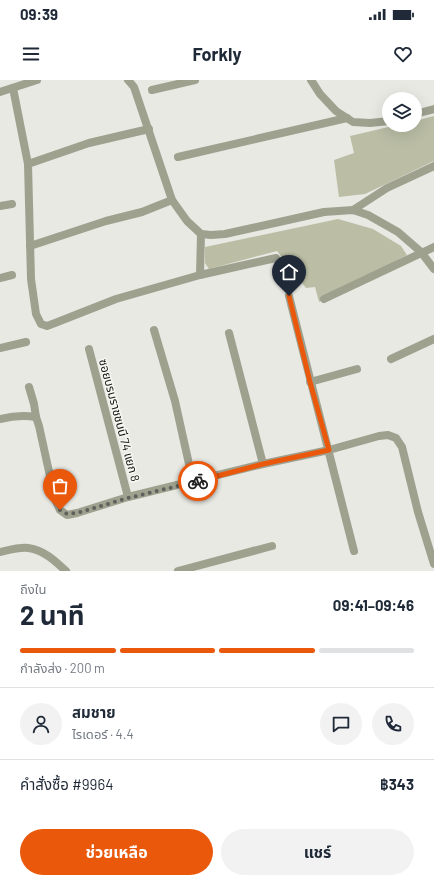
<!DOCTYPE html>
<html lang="th">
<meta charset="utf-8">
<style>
:root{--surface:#fff;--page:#f2f2f3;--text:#1f2937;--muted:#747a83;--line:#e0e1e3;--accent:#ea580c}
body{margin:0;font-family:Barlow,"Noto Sans Thai",sans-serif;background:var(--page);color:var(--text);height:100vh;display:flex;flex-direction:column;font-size:15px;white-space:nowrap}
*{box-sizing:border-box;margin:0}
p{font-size:13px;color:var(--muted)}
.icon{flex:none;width:22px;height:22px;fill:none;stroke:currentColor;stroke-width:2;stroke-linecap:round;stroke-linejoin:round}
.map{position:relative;height:491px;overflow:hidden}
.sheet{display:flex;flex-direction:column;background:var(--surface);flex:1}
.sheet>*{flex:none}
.tools{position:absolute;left:382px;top:12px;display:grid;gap:8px}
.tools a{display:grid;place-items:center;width:40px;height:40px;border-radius:50%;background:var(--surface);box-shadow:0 4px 16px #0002;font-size:20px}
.pin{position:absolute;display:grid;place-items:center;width:34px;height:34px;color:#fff;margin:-41px -17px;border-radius:50% 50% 50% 0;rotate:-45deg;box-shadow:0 0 4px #0007}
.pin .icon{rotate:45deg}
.courier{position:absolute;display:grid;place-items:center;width:40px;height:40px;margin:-20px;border:3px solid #ea580c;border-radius:50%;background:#fff;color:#222;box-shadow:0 1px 5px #0007}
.headline em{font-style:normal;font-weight:700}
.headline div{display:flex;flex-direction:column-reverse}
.headline{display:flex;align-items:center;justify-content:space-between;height:68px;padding:0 20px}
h1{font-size:26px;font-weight:700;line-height:30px}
.bar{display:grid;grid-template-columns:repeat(4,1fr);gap:6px 4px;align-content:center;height:48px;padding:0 20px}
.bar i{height:5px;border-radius:3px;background:var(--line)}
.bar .on{background:var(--accent)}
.bar p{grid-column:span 4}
.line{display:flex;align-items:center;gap:10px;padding:0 20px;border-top:1px solid var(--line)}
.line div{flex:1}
.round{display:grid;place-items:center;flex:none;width:42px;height:42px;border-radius:21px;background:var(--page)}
.cta{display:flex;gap:8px;margin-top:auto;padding:8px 20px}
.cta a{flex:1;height:46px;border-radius:24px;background:var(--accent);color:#fff;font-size:16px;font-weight:700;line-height:46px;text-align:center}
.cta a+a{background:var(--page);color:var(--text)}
.status{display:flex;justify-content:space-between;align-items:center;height:28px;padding:0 20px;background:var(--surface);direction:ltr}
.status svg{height:11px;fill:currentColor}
header{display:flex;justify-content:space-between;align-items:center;height:52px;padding:0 20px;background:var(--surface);font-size:18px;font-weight:700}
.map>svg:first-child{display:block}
.green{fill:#bbbea5}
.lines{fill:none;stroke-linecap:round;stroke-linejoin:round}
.street{stroke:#9fa18f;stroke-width:8}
.done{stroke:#60605d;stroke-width:4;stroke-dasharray:0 7.2}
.route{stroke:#ea580c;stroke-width:5}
.labels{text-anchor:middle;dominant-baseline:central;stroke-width:3;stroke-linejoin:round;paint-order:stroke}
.street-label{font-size:12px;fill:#171715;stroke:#f6f7f1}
</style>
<div class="status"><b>09:39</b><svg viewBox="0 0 49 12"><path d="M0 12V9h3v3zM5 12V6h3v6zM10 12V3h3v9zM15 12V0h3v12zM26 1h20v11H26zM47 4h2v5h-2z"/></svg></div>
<header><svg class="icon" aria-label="menu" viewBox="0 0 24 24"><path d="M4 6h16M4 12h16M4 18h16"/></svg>Forkly<svg class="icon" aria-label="heart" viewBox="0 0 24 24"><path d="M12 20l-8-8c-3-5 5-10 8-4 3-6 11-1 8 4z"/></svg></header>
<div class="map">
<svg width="434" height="491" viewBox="0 0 434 491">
<rect width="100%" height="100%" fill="#e9e9e4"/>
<g class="green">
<polygon points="434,36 434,81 365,114 339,117 334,80 354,73 350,56 397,45 415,45 415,41"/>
<polygon points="338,139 373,149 401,166 407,175 319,222 315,207 306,208 277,171 209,189 205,183 205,167"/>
</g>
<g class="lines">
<g class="street">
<polyline points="128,0 134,7 172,120 187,141 201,154 211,155 225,154 324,132 353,130 368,135 398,152 421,172 434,189"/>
<polyline points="311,0 320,14 336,31 353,42 370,43 389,41"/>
<polyline points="13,8 28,84 31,199 36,234 41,244 47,246 55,243 116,219 200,195 276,178"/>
<polyline points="152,10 195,0"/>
<polyline points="0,12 37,0"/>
<polyline points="415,34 434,29"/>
<polyline points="178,77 347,38"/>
<polyline points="28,84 89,63 149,49"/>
<polyline points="0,126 12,124"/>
<polyline points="353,130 387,108 434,86"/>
<polyline points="30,166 106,141 142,132 172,120"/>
<polyline points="200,195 201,154"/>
<polyline points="0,198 12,195"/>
<path d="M289 216C310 301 333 386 354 471"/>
<polyline points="324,219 434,167"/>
<polyline points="154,250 175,321 193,402"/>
<polyline points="229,253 263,384"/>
<polyline points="0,268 26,262"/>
<polyline points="89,269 128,417"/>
<polyline points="391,279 434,259"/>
<polyline points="310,302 357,289"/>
<polyline points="29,307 34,324 36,337"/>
<path d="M0 339C12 336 23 335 36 337L39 346 55 419 60 430 67 435 77 433 128 417 263 384 329 370 379 356 388 355 396 358 402 367 418 432 434 484"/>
<path d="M0 472C9 470 20 467 28 468 44 470 55 481 66 491"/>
<polyline points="178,491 272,466"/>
</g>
</g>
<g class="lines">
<polyline class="done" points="60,430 67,434 77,433 128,418 198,401"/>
<polyline class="route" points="198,401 263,384 329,370 310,302 289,216"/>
</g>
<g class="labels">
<g class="street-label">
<text transform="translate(120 340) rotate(75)">ซอยบรมราชชนนี 74 แยก 8</text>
</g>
</g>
</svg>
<div class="tools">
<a><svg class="icon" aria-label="layers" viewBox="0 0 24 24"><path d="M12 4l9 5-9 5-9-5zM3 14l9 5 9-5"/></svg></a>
</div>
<div class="pin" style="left:60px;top:430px;background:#ea580c"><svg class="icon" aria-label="bag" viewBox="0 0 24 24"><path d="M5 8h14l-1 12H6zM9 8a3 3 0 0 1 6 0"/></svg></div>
<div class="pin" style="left:289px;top:216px;background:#1f2937"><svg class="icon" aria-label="home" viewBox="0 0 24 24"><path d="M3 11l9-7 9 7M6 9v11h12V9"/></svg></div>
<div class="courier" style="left:198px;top:401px"><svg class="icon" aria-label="bike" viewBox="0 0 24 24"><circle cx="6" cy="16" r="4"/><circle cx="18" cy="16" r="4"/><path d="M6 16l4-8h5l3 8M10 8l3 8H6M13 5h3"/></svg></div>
</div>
<section class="sheet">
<div class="headline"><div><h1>2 นาที</h1><p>ถึงใน</p></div><em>09:41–09:46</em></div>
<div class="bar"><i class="on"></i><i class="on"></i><i class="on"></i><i></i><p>กำลังส่ง · 200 m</p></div>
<div class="line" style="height:72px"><a class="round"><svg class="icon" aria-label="person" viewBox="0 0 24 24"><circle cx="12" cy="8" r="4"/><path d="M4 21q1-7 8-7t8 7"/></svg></a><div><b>สมชาย</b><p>ไรเดอร์ · 4.4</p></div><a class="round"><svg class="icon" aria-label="chat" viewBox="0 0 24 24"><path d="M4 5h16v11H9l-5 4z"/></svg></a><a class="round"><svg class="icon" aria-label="phone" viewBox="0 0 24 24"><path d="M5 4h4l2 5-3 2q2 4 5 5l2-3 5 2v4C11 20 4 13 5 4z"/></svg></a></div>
<div class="line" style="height:52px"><div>คำสั่งซื้อ #9964</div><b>฿343</b></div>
<div class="cta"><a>ช่วยเหลือ</a><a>แชร์</a></div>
</section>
